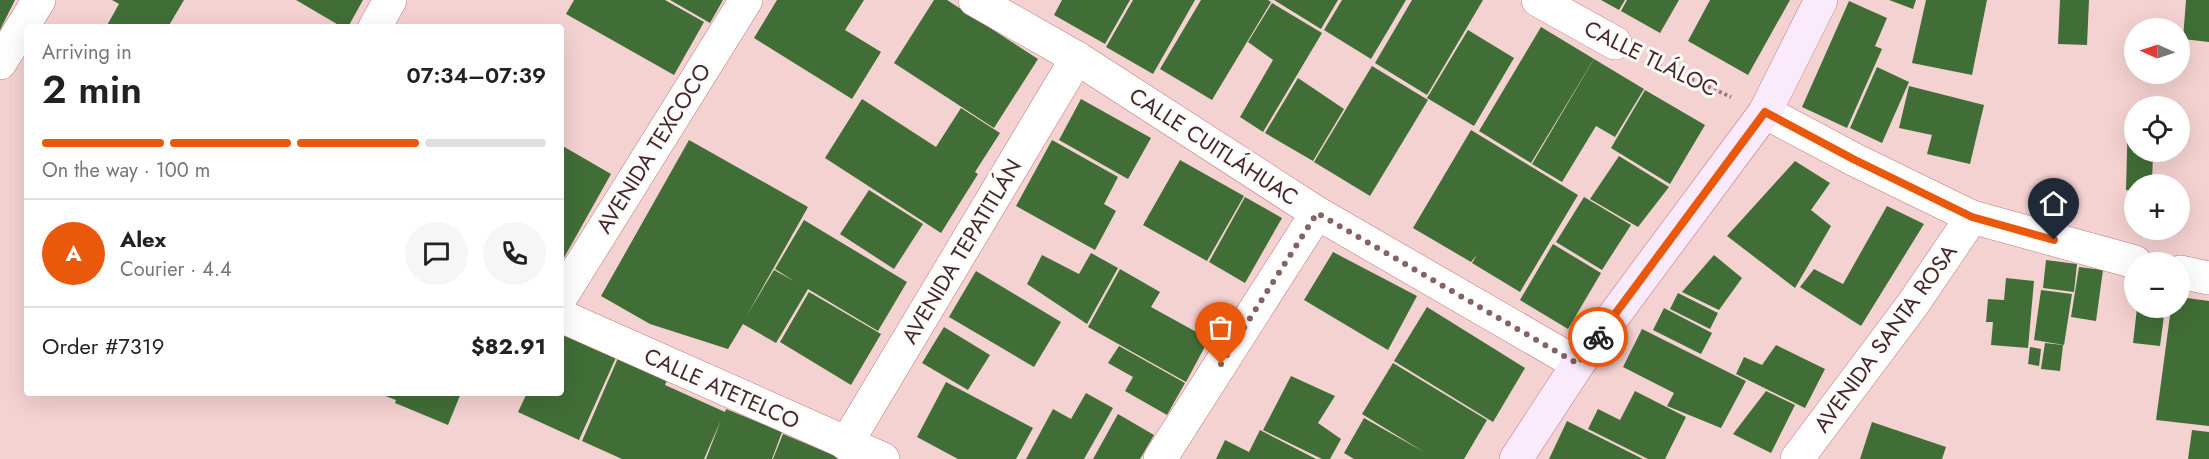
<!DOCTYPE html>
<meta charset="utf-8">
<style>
:root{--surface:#fff;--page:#f6f6f6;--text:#222;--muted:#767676;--line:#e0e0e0;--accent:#ea580c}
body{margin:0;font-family:Jost,sans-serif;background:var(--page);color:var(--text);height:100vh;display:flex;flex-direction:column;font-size:22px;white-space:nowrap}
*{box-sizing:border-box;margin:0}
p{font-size:20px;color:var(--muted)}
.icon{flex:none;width:33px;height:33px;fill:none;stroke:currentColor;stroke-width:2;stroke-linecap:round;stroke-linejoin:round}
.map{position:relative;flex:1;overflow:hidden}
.drawer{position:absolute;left:24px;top:24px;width:540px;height:372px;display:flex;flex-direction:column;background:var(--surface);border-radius:6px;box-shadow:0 6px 24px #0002}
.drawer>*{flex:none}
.needle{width:39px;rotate:273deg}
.tools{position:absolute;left:2124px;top:18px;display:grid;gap:12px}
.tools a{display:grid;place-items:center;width:66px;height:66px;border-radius:50%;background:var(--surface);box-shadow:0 6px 24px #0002;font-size:30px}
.pin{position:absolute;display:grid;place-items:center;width:51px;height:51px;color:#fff;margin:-62px -26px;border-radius:50% 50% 50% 0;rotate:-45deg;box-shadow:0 0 6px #0007}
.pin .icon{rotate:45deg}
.courier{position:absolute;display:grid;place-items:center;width:60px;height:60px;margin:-30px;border:4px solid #ea580c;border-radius:50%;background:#fff;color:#222;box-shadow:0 2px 8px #0007}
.summary em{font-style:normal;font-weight:600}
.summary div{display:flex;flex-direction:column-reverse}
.summary{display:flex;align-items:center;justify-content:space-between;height:102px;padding:0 18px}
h1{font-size:39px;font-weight:600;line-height:45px}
.bar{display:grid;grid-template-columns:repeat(4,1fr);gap:9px 6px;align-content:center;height:72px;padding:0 18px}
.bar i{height:8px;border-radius:4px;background:var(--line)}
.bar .active{background:var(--accent)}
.bar p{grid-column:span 4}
.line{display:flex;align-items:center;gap:15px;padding:0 18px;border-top:2px solid var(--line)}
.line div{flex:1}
.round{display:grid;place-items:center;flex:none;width:63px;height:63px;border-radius:32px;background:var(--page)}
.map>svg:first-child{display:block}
.building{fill:#416e37}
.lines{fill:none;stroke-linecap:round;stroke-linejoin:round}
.street-casing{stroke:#c47777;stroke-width:34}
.secondary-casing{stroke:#c47777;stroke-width:34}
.path{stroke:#997877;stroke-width:4;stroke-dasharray:3 3;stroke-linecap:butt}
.street{stroke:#fff;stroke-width:33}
.secondary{stroke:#f9eafc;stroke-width:33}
.done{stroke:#846362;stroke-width:6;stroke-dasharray:0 10.8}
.route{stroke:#ea580c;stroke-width:8}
.labels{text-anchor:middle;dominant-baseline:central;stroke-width:6;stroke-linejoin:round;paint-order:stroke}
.street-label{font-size:22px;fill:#472727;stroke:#fcfcfc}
</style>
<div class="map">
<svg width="2209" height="459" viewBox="0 0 2209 459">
<rect width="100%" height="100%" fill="#f4d2d1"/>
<g class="building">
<polygon points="0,0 15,0 0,30"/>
<polygon points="112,0 184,0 168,27 106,27 119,4"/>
<polygon points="296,0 363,0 348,27 342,27"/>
<polygon points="574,0 665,0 704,22 674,75 566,14"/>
<polygon points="670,0 723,0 710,23"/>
<polygon points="777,0 864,0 845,30 881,52 852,99 754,38"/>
<polygon points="934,0 947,0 1038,59 994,128 894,63"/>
<polygon points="1062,0 1130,0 1105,44 1054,15"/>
<polygon points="1133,0 1195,0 1153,74 1106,47"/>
<polygon points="1201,0 1268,0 1271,2 1212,100 1160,69"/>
<polygon points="1274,0 1338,0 1321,29"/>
<polygon points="1342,0 1406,0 1371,59 1324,30"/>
<polygon points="1412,0 1483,0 1427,95 1375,63"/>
<polygon points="1601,0 1625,0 1619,10"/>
<polygon points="1627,0 1679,0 1660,33 1621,11"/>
<polygon points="1710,0 1790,0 1748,75 1688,41"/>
<polygon points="1889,0 1916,0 1913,9"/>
<polygon points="1926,0 1987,0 1972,75 1912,63"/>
<polygon points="2060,0 2089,0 2087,45 2058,44"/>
<polygon points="2186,0 2209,0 2209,42 2183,39"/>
<polygon points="1849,1 1887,18 1875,46 1882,49 1847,128 1802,107"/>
<polygon points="1272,3 1322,33 1263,132 1240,117 1273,60 1248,42"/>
<polygon points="1541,27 1594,59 1531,163 1479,131"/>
<polygon points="1468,30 1514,58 1474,126 1427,98"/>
<polygon points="1594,59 1644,89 1615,137 1596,126 1562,182 1532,164"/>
<polygon points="1372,66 1428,100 1370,196 1314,162"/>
<polygon points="1877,67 1909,82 1882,143 1850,128"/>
<polygon points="1298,78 1344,109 1313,161 1265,133"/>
<polygon points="1909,86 1984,105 1970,164 1927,154 1932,135 1899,128"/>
<polygon points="1645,90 1705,125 1670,184 1611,148"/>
<polygon points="862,99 936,147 961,108 1000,133 975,172 978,174 941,233 825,158"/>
<polygon points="1081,99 1151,138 1128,179 1059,140"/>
<polygon points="2128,114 2134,114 2134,152 2153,152 2152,184 2134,184 2134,191 2126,190"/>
<polygon points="1471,130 1578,195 1520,292 1472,263 1477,255 1471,262 1413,228"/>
<polygon points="689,140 808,207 747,315 774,270 794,281 775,269 804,220 907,282 878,331 808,289 776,343 743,324 728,349 650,324 601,296"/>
<polygon points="1052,140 1118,177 1104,204 1116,211 1095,250 1016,206"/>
<polygon points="561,145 611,174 561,263"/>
<polygon points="1619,156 1669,187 1638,227 1590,199"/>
<polygon points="1180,160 1244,196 1207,261 1143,225"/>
<polygon points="1795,161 1830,183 1811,210 1831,226 1795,288 1727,236"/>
<polygon points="869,190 923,224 894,269 840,234"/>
<polygon points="1245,197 1282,218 1245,283 1209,262"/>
<polygon points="1584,197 1631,225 1602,270 1556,242"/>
<polygon points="1887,206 1924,224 1861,326 1800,287 1814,269 1843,284"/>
<polygon points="1553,244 1601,273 1568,329 1520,300"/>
<polygon points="1333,252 1417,296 1388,350 1304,300"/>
<polygon points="1091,253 1118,268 1087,324 1027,284 1042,255 1079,274"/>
<polygon points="1714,255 1742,278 1719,310 1682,292"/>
<polygon points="2046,260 2077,264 2074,292 2043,288"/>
<polygon points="2079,267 2103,270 2096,321 2071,317"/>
<polygon points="1120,269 1160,292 1151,307 1209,339 1186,382 1088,327"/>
<polygon points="976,271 1061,322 1034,367 949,317"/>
<polygon points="2006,278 2034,281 2028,348 1991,345 1993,322 1986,322 1988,299 2004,300"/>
<polygon points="2041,290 2072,294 2064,345 2034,340"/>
<polygon points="809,292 881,334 851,385 780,342"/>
<polygon points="1678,293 1718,313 1710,329 1670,309"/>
<polygon points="2180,297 2209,301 2209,426 2156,420 2171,308 2180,308"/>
<polygon points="1427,307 1525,368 1493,422 1394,361"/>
<polygon points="1664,308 1712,333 1701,354 1653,330"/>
<polygon points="2137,308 2165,308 2160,346 2133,343"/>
<polygon points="561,326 618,353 579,440 518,412 527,393 561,393"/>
<polygon points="944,327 990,355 968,390 922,363"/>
<polygon points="1642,329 1746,381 1721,428 1667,406 1674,393 1623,367"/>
<polygon points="2045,343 2063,345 2060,371 2041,369"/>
<polygon points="1776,345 1825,369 1805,408 1736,374 1744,357 1762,365"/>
<polygon points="1119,346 1185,383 1167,415 1125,391 1133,377 1108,363"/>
<polygon points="2030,347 2041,349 2039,366 2028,364"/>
<polygon points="618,358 667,380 665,385 725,412 726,409 782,432 772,459 706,459 721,420 704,459 622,459 582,441"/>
<polygon points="1393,363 1487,420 1464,459 1354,459 1344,453 1364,418 1424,452 1362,414"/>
<polygon points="1291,376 1335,396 1318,423 1341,439 1330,459 1322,459 1263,430"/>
<polygon points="946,382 1033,428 1016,459 958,459 917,437"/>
<polygon points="1635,391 1686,417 1665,459 1648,459 1588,429 1598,409 1620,420"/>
<polygon points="1766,391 1795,405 1771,453 1733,434"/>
<polygon points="377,393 461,393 448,425 395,403 396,400"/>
<polygon points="1086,393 1113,408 1084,459 1026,459 1053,409 1071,419"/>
<polygon points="1118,414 1154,435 1140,459 1093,459"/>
<polygon points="1567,421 1643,459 1549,459"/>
<polygon points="1872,422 1946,447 1942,459 1860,459"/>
<polygon points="1260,430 1316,459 1216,459 1225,440 1249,452"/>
<polygon points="2192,430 2209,432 2209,459 2188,459"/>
<polygon points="783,434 843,459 773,459"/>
</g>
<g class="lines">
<g class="street-casing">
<g id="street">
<polyline points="975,0 1077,58 1317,213 1578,364"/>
<polyline points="1538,0 1615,43"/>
<polyline points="375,27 390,0"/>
<polyline points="0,63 39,0"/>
<polyline points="1765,112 1855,160 1972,217 2135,262"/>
<polyline points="2180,272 2209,278"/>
<polyline points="561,297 746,0"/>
<polyline points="561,316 883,459"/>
<polyline points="846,444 1077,58"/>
<polyline points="1160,459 1317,213"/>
<polyline points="1797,459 1913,304 1972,217"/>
</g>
</g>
<g class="secondary-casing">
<polyline id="secondary" points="1516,459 1578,364 1765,112 1821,0"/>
</g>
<polyline class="path" points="1648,59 1731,97"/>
<use href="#street" class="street"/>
<use href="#secondary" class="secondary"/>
</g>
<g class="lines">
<polyline class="done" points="1221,364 1317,213 1578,364 1598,337"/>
<polyline class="route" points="1598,337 1765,112 1855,160 1972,217 2054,240"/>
</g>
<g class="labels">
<g class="street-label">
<text transform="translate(1651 58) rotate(26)">CALLE TLÁLOC</text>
<text transform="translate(1214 146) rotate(33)">CALLE CUITLÁHUAC</text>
<text transform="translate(653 148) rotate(-58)">AVENIDA TEXCOCO</text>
<text transform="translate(961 251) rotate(-59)">AVENIDA TEPATITLÁN</text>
<text transform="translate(1885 338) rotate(-54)">AVENIDA SANTA ROSA</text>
<text transform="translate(722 388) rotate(24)">CALLE ATETELCO</text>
</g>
</g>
</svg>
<div class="tools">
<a><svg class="needle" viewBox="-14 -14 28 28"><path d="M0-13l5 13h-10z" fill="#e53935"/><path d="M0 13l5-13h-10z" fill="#767676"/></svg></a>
<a><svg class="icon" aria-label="locate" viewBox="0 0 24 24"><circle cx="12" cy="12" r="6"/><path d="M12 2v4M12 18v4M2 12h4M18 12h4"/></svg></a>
<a>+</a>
<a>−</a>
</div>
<div class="pin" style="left:1221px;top:364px;background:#ea580c"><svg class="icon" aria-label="bag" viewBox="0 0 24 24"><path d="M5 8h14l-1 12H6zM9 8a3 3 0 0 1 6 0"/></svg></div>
<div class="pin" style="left:2054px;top:240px;background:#1f2937"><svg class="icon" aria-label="home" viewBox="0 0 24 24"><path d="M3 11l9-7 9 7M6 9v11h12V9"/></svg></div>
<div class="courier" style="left:1598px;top:337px"><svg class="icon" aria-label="bike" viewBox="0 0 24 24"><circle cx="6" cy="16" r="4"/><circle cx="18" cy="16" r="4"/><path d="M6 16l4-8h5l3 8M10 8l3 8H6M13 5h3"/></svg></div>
<section class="drawer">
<div class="summary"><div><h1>2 min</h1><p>Arriving in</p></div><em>07:34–07:39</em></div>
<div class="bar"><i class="active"></i><i class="active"></i><i class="active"></i><i></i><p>On the way · 100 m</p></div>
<div class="line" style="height:108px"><b class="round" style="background:var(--accent);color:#fff">A</b><div><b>Alex</b><p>Courier · 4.4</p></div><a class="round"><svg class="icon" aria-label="chat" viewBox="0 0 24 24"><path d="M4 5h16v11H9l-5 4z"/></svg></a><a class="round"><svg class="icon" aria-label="phone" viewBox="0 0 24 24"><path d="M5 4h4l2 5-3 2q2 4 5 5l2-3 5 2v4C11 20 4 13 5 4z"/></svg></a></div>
<div class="line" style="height:78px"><div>Order #7319</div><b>$82.91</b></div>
</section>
</div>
